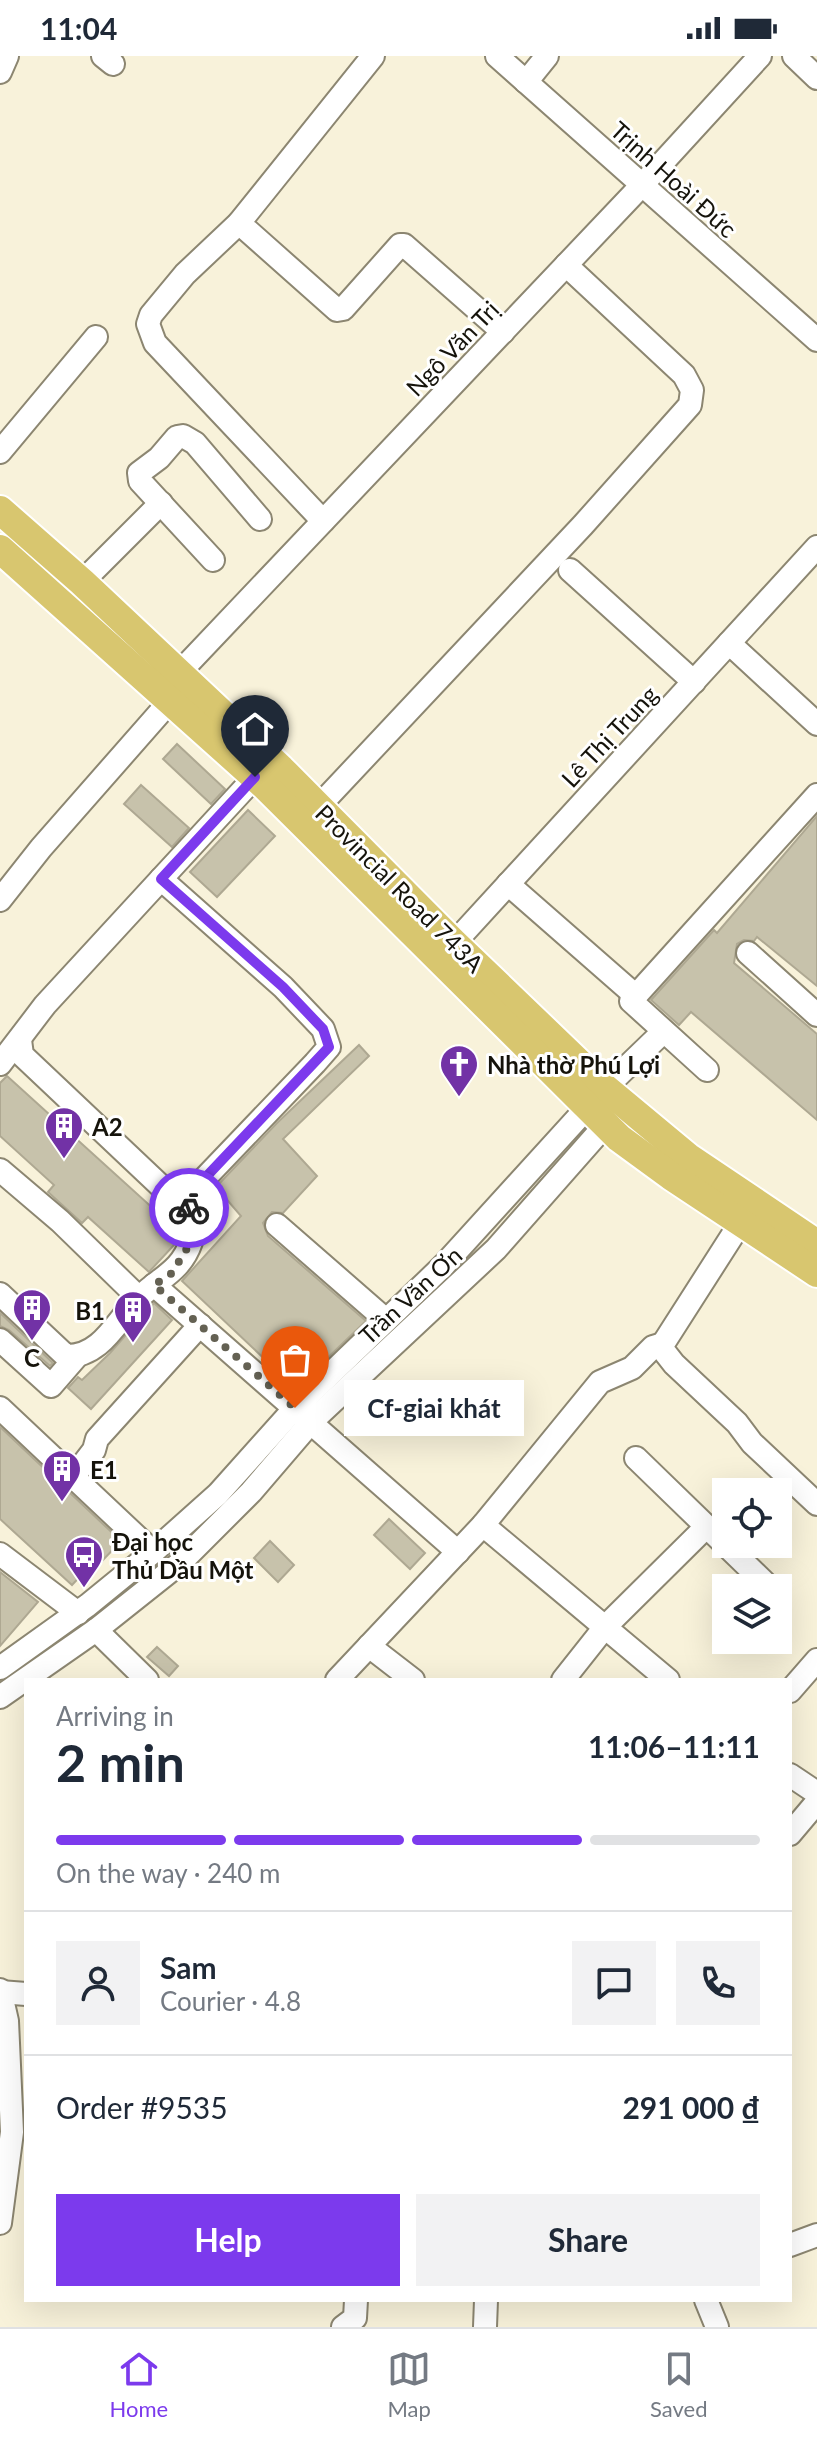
<!DOCTYPE html>
<meta charset="utf-8">
<style>
:root{--surface:#fff;--page:#f2f2f3;--text:#1f2937;--muted:#747a83;--line:#e0e1e3;--accent:#7c3aed}
body{margin:0;font-family:Lato,sans-serif;background:var(--page);color:var(--text);height:100vh;display:flex;flex-direction:column;font-size:30px;white-space:nowrap}
*{box-sizing:border-box;margin:0}
p{font-size:26px;color:var(--muted)}
.icon{flex:none;width:44px;height:44px;fill:none;stroke:currentColor;stroke-width:2;stroke-linecap:round;stroke-linejoin:round}
.map{position:relative;flex:1;overflow:hidden}
.drawer{position:absolute;left:24px;top:1622px;width:768px;height:624px;display:flex;flex-direction:column;background:var(--surface);border-radius:0px;box-shadow:0 8px 32px #0002}
.drawer>*{flex:none}
.fabs{position:absolute;left:712px;top:1422px;display:grid;gap:16px}
.fabs a{display:grid;place-items:center;width:80px;height:80px;border-radius:0px;background:var(--surface);box-shadow:0 8px 32px #0002;font-size:40px}
.pin{position:absolute;display:grid;place-items:center;width:68px;height:68px;color:#fff;margin:-82px -34px;border-radius:50% 50% 50% 0;rotate:-45deg;box-shadow:0 0 8px #0007}
.pin .icon{rotate:45deg}
.courier{position:absolute;display:grid;place-items:center;width:80px;height:80px;margin:-40px;border:6px solid #7c3aed;border-radius:50%;background:#fff;color:#222;box-shadow:0 2px 10px #0007}
.bubble{position:absolute;height:56px;border-radius:0px;background:var(--surface);box-shadow:0 8px 32px #0002;font-size:26px;font-weight:700;line-height:56px;text-align:center}
.head em{font-style:normal;font-weight:700}
.head div{display:flex;flex-direction:column-reverse}
.head{display:flex;align-items:center;justify-content:space-between;height:136px;padding:0 32px}
h1{font-size:52px;font-weight:700;line-height:60px}
.bar{display:grid;grid-template-columns:repeat(4,1fr);gap:12px 8px;align-content:center;height:96px;padding:0 32px}
.bar i{height:10px;border-radius:6px;background:var(--line)}
.bar .on{background:var(--accent)}
.bar p{grid-column:span 4}
.line{display:flex;align-items:center;gap:20px;padding:0 32px;border-top:2px solid var(--line)}
.line div{flex:1}
.round{display:grid;place-items:center;flex:none;width:84px;height:84px;border-radius:0px;background:var(--page)}
.primary-button{display:flex;gap:16px;margin-top:auto;padding:16px 32px}
.primary-button a{flex:1;height:92px;border-radius:0px;background:var(--accent);color:#fff;font-size:32px;font-weight:700;line-height:92px;text-align:center}
.primary-button a+a{background:var(--page);color:var(--text)}
.status{display:flex;justify-content:space-between;align-items:center;height:56px;padding:0 40px;background:var(--surface);direction:ltr}
.status svg{height:22px;fill:currentColor}
.tabs{display:flex;justify-content:space-around;align-items:center;height:112px;border-top:2px solid var(--line);background:var(--surface);font-size:22px;color:var(--muted)}
.tabs a{display:grid;justify-items:center;gap:4px}
.tabs .on{color:var(--accent)}
.map>svg:first-child{display:block}
.building{fill:#c7c2ab;stroke:#aea892;stroke-width:2}
.lines{fill:none;stroke-linecap:round;stroke-linejoin:round}
.minor-casing{stroke:#8c8671;stroke-width:26}
.major-casing{stroke:#fff;stroke-width:32}
.minor{stroke:#fff;stroke-width:22}
.major{stroke:#d8c66f;stroke-width:28}
.done{stroke:#646153;stroke-width:8;stroke-dasharray:0 14.4}
.route{stroke:#7c3aed;stroke-width:10}
.labels{text-anchor:middle;dominant-baseline:central;stroke-width:6;stroke-linejoin:round;paint-order:stroke}
.street-label{font-size:24px;fill:#15130b;stroke:#fff}
.poi-label{font-size:24px;font-weight:bold;fill:#15130b;stroke:#fff;text-anchor:start}
</style>
<div class="status"><b>11:04</b><svg viewBox="0 0 49 12"><path d="M0 12V9h3v3zM5 12V6h3v6zM10 12V3h3v9zM15 12V0h3v12zM26 1h20v11H26zM47 4h2v5h-2z"/></svg></div>
<div class="map">
<svg width="817" height="2271" viewBox="0 0 817 2271">
<rect width="100%" height="100%" fill="#f8f2da"/>
<g class="building">
<polygon points="177,688 225,733 211,748 163,703"/>
<polygon points="141,729 189,772 172,791 124,748"/>
<polygon points="248,754 275,780 217,841 190,816"/>
<polygon points="817,760 817,930 757,881 754,885 744,884 737,888 734,907 817,978 817,1064 691,956 679,969 651,944 714,874 717,877"/>
<polygon points="359,989 369,1000 283,1083 317,1120 283,1157 272,1156 263,1167 268,1180 366,1265 318,1311 311,1305 290,1327 182,1225 241,1160 216,1131 277,1067"/>
<polygon points="7,1020 178,1175 174,1189 149,1216 88,1161 82,1167 48,1136 54,1129 0,1080 0,1027"/>
<polygon points="154,1247 172,1264 91,1353 68,1332 78,1321 82,1324 110,1297"/>
<polygon points="0,1257 53,1307 50,1310 9,1274 0,1270"/>
<polygon points="0,1371 121,1485 102,1505 98,1501 72,1529 0,1463"/>
<polygon points="389,1463 425,1497 410,1513 374,1479"/>
<polygon points="270,1485 294,1509 278,1526 254,1502"/>
<polygon points="0,1516 38,1546 0,1590"/>
<polygon points="157,1591 178,1610 169,1620 147,1601"/>
</g>
<g class="lines">
<g class="minor-casing">
<g id="minor">
<polyline points="103,0 113,8"/>
<polyline points="497,0 817,284"/>
<polyline points="794,0 817,22"/>
<polyline points="0,16 7,0"/>
<polyline points="526,26 547,0"/>
<polyline points="239,167 337,254 343,253 400,189 404,189 503,276"/>
<polyline points="0,396 96,281"/>
<polyline points="323,465 155,287 148,268 151,259 185,218 239,167 373,0"/>
<polyline points="213,504 140,425 139,417 159,402 177,381 183,380 195,387 260,463"/>
<polyline points="570,514 694,626"/>
<polyline points="82,526 161,447"/>
<polyline points="729,587 817,668"/>
<polyline points="179,617 642,129 760,0"/>
<polyline points="319,750 583,469 690,349 692,334 684,319 566,209"/>
<polyline points="508,828 636,940"/>
<polyline points="0,844 41,792 171,644"/>
<polyline points="445,897 817,491"/>
<polyline points="748,897 817,959"/>
<polyline points="20,984 22,999 167,1136 188,1136 204,1123 315,1007 329,991 323,973 283,931 161,823"/>
<polyline points="0,1008 45,949 255,721"/>
<polyline points="707,1014 631,945 817,739"/>
<polyline points="0,1114 60,1165 139,1242"/>
<polyline points="741,1166 663,1288 663,1294 674,1308 737,1367 752,1387 817,1448"/>
<polyline points="277,1169 386,1264"/>
<polyline points="154,1229 458,1496"/>
<path d="M0 1238 66 1300C103 1301 118 1261 141 1240 161 1221 181 1215 191 1186 195 1173 189 1150 188 1136"/>
<polyline points="0,1284 51,1330 77,1300"/>
<polyline points="0,1352 153,1496"/>
<polyline points="636,1402 768,1530"/>
<polyline points="74,1420 94,1394 97,1383 200,1269"/>
<polyline points="483,1469 668,1624"/>
<polyline points="0,1498 78,1557"/>
<polyline points="96,1574 147,1624"/>
<polyline points="369,1590 413,1624"/>
<polyline points="0,1612 88,1549 153,1496 218,1438 295,1352 444,1209 605,1032 663,976"/>
<polyline points="337,1624 483,1469 600,1326 632,1312 653,1291 663,1288"/>
<polyline points="563,1624 605,1571 706,1471"/>
<polyline points="790,1635 817,1604"/>
<polyline points="0,1641 96,1574 179,1508 251,1436 311,1366 496,1193 615,1058"/>
<polyline points="790,1719 817,1737"/>
<polyline points="790,1778 817,1746"/>
<polyline points="0,1934 7,1965 12,2076 0,2167"/>
<polyline points="0,1936 26,1938"/>
<polyline points="790,2189 817,2179"/>
<polyline points="706,2244 717,2271"/>
<polyline points="343,2271 355,2262 356,2244"/>
<polyline points="485,2271 486,2244"/>
</g>
</g>
<g class="major-casing">
<g id="major">
<polyline points="0,454 82,526 281,713 454,887 605,1032 688,1101 817,1188"/>
<polyline points="0,493 265,730 619,1082 671,1120 817,1217"/>
</g>
</g>
<use href="#minor" class="minor"/>
<use href="#major" class="major"/>
</g>
<g class="lines">
<polyline class="done" points="189,1152 192,1184 172,1217 154,1229 295,1352"/>
<polyline class="route" points="189,1152 188,1136 204,1123 329,991 323,973 283,931 161,823 255,721"/>
</g>
<defs>
<g id="church-pin" transform="scale(2)"><path d="M0 17L-7.5 6A9.5 9.5 0 1 1 7.5 6Z" fill="#7232a6" stroke="#fff"/><path d="M-1.2-6h2.4v3.5h3.3v2.4h-3.3V6h-2.4V-.1h-3.3v-2.4h3.3Z" fill="#fff"/></g>
<g id="building-pin" transform="scale(2)"><path d="M0 17L-7.5 6A9.5 9.5 0 1 1 7.5 6Z" fill="#7232a6" stroke="#fff"/><path d="M-4-6H4V6H1V3H-1V6H-4ZM-2.5-4.3h1.7v1.8h-1.7ZM.8-4.3h1.7v1.8H.8ZM-2.5-1h1.7V.8h-1.7ZM.8-1h1.7V.8H.8Z" fill="#fff"/></g>
<g id="bus-pin" transform="scale(2)"><path d="M0 17L-7.5 6A9.5 9.5 0 1 1 7.5 6Z" fill="#7232a6" stroke="#fff"/><path d="M-5-6H5V4H4V6H2V4H-2V6H-4V4H-5ZM-3.5-4V0h7V-4ZM-3.5 1.2v1.5H-2V1.2ZM2 1.2v1.5H3.5V1.2Z" fill="#fff"/></g>
</defs>
<g fill-rule="evenodd">
<use href="#church-pin" x="459" y="1008"/>
<use href="#building-pin" x="64" y="1070"/>
<use href="#building-pin" x="32" y="1252"/>
<use href="#building-pin" x="133" y="1254"/>
<use href="#building-pin" x="62" y="1413"/>
<use href="#bus-pin" x="84" y="1499"/>
</g>
<g class="labels">
<g class="street-label">
<text transform="translate(674 123) rotate(42)">Trịnh Hoài Đức</text>
<text transform="translate(452 292) rotate(-46)">Ngô Văn Trị</text>
<text transform="translate(609 680) rotate(-47)">Lê Thị Trung</text>
<text transform="translate(400 832) rotate(45)">Provincial Road 743A</text>
<text transform="translate(410 1239) rotate(-43)">Trần Văn Ơn</text>
</g>
<g class="poi-label">
<text x="487" y="1008">Nhà thờ Phú Lợi</text>
<text x="92" y="1070">A2</text>
<text x="105" y="1254" text-anchor="end">B1</text>
<text x="32" y="1301" text-anchor="middle">C</text>
<text x="90" y="1413">E1</text>
<text x="112" y="1485">Đại học<tspan x="112" dy="28">Thủ Dầu Một</tspan></text>
</g>
</g>
</svg>
<div class="fabs">
<a><svg class="icon" aria-label="locate" viewBox="0 0 24 24"><circle cx="12" cy="12" r="6"/><path d="M12 2v4M12 18v4M2 12h4M18 12h4"/></svg></a>
<a><svg class="icon" aria-label="layers" viewBox="0 0 24 24"><path d="M12 4l9 5-9 5-9-5zM3 14l9 5 9-5"/></svg></a>
</div>
<div class="pin" style="left:295px;top:1352px;background:#ea580c"><svg class="icon" aria-label="bag" viewBox="0 0 24 24"><path d="M5 8h14l-1 12H6zM9 8a3 3 0 0 1 6 0"/></svg></div>
<div class="pin" style="left:255px;top:721px;background:#1f2937"><svg class="icon" aria-label="home" viewBox="0 0 24 24"><path d="M3 11l9-7 9 7M6 9v11h12V9"/></svg></div>
<div class="courier" style="left:189px;top:1152px"><svg class="icon" aria-label="bike" viewBox="0 0 24 24"><circle cx="6" cy="16" r="4"/><circle cx="18" cy="16" r="4"/><path d="M6 16l4-8h5l3 8M10 8l3 8H6M13 5h3"/></svg></div>
<div class="bubble" style="left:344px;top:1324px;width:180px">Cf-giai khát</div>
<section class="drawer">
<div class="head"><div><h1>2 min</h1><p>Arriving in</p></div><em>11:06–11:11</em></div>
<div class="bar"><i class="on"></i><i class="on"></i><i class="on"></i><i></i><p>On the way · 240 m</p></div>
<div class="line" style="height:144px"><a class="round"><svg class="icon" aria-label="person" viewBox="0 0 24 24"><circle cx="12" cy="8" r="4"/><path d="M4 21q1-7 8-7t8 7"/></svg></a><div><b>Sam</b><p>Courier · 4.8</p></div><a class="round"><svg class="icon" aria-label="chat" viewBox="0 0 24 24"><path d="M4 5h16v11H9l-5 4z"/></svg></a><a class="round"><svg class="icon" aria-label="phone" viewBox="0 0 24 24"><path d="M5 4h4l2 5-3 2q2 4 5 5l2-3 5 2v4C11 20 4 13 5 4z"/></svg></a></div>
<div class="line" style="height:104px"><div>Order #9535</div><b>291 000 ₫</b></div>
<div class="primary-button"><a>Help</a><a>Share</a></div>
</section>
</div>
<nav class="tabs">
<a class="on"><svg class="icon" aria-label="home" viewBox="0 0 24 24"><path d="M3 11l9-7 9 7M6 9v11h12V9"/></svg>Home</a>
<a><svg class="icon" aria-label="map" viewBox="0 0 24 24"><path d="M3 6l6-2 6 2 6-2v14l-6 2-6-2-6 2zM9 4v14M15 6v14"/></svg>Map</a>
<a><svg class="icon" aria-label="saved" viewBox="0 0 24 24"><path d="M7 4h10v16l-5-4-5 4z"/></svg>Saved</a>
</nav>
